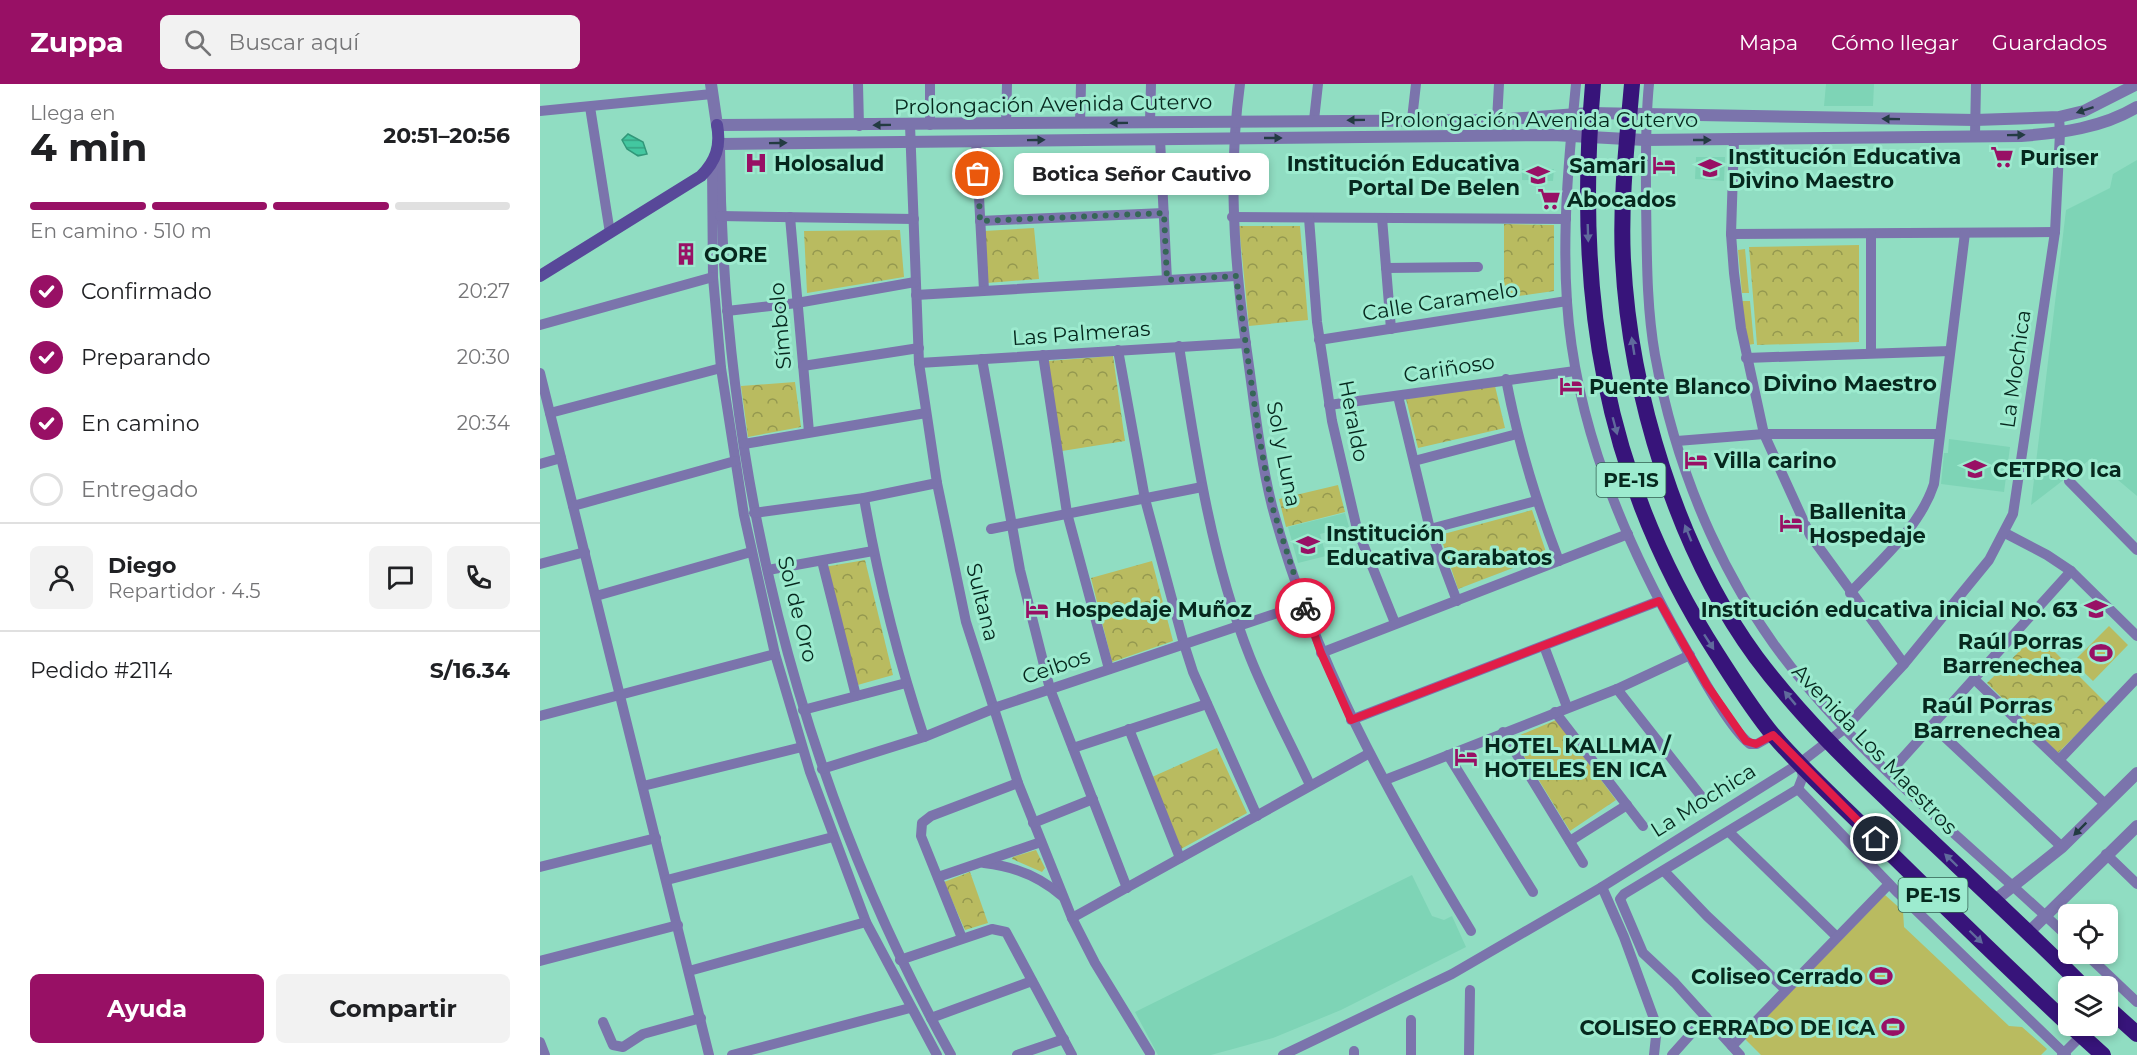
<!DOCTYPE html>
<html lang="es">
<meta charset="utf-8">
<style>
:root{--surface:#fff;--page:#f2f2f2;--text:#202124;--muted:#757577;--line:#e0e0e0;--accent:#981065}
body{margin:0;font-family:Montserrat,sans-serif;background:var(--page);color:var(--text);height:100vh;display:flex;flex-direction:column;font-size:22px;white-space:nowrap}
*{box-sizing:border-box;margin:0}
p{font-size:20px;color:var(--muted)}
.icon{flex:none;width:33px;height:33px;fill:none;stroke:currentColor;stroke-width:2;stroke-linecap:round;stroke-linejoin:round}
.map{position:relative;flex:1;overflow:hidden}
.panel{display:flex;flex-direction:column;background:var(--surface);width:540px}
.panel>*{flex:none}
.tools{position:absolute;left:1518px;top:820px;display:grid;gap:12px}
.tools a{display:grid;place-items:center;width:60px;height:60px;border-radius:9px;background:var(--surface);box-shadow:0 3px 9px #0003;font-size:30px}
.pin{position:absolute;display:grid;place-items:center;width:51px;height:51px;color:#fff;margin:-26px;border:3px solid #fff;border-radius:50%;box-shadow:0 2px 6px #0007}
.courier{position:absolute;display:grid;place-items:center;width:60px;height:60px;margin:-30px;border:4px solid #e11d48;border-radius:50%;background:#fff;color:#222;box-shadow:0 2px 8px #0007}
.bubble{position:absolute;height:42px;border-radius:9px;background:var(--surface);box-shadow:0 3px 9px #0003;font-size:20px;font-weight:700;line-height:42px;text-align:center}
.head em{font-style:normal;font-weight:700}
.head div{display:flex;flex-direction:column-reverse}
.head{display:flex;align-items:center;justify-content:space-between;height:102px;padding:0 30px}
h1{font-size:39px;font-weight:700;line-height:45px}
.bar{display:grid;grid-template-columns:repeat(4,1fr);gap:9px 6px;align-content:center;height:72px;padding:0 30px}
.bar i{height:8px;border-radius:4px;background:var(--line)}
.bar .selected{background:var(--accent)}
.bar p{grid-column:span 4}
.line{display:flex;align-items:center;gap:15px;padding:0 30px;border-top:2px solid var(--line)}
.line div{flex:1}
.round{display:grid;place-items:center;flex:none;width:63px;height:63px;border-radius:9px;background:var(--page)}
ol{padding:0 30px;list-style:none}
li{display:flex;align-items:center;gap:18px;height:66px}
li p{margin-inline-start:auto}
li .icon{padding:6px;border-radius:50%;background:var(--accent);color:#fff;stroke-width:4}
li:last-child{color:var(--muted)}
li i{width:33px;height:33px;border:3px solid var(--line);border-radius:50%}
.button{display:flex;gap:12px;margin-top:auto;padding:12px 30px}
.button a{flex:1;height:69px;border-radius:9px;background:var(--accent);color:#fff;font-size:24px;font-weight:700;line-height:69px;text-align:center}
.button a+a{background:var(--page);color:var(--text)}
header{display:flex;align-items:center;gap:36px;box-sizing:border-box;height:84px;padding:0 30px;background:var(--accent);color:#fff}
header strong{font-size:28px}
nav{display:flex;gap:33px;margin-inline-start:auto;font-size:21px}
.search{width:420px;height:54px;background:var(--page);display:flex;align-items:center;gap:15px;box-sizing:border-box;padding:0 21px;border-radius:9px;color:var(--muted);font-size:22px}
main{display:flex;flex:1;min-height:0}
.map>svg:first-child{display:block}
.built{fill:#7ed4b6}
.grass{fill:#b9bb60}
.forest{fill:url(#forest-crowns)}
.water{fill:url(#water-rules);stroke:#319779;stroke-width:1.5}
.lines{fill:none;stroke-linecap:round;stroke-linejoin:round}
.minor{stroke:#7b74ac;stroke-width:10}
.tertiary{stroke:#7b74ac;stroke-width:12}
.secondary{stroke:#584899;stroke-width:12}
.trunk{stroke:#37147a;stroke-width:16}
.oneway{fill:#233b42}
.oneway2{fill:#606a9c}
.done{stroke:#366757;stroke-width:6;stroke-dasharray:0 10.8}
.route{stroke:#e11d48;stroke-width:8}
.labels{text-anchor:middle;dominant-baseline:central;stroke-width:6;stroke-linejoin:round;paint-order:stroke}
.shield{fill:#9debcf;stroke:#336253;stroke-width:1.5}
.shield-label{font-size:20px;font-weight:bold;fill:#06281e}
.street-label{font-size:21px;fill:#06281e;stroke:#9debcf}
.poi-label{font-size:21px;font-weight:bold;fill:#06281e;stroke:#9debcf;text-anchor:start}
.neighbourhood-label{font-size:22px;font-weight:bold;fill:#06281e;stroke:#9debcf}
</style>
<header>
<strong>Zuppa</strong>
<div class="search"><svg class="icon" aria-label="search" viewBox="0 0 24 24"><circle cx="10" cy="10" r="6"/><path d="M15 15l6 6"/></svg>Buscar aquí</div>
<nav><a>Mapa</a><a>Cómo llegar</a><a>Guardados</a></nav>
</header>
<main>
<section class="panel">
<div class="head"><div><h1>4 min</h1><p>Llega en</p></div><em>20:51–20:56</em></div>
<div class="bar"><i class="selected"></i><i class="selected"></i><i class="selected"></i><i></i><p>En camino · 510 m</p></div>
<ol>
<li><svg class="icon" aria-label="check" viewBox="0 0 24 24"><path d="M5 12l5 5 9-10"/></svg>Confirmado<p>20:27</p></li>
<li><svg class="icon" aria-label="check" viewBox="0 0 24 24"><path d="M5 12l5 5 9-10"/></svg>Preparando<p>20:30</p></li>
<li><svg class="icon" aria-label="check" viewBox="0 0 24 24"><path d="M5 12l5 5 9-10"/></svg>En camino<p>20:34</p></li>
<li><i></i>Entregado</li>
</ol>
<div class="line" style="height:108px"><a class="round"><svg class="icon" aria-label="person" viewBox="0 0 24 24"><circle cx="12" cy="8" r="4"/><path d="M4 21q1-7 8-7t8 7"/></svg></a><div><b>Diego</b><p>Repartidor · 4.5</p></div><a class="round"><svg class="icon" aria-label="chat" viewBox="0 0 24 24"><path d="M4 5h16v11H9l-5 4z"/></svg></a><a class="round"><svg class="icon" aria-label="phone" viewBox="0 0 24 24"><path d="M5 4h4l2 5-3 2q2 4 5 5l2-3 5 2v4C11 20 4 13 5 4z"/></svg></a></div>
<div class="line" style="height:78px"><div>Pedido #2114</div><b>S/16.34</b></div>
<div class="button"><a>Ayuda</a><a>Compartir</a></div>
</section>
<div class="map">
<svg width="1597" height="971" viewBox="0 0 1597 971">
<defs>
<pattern id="forest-crowns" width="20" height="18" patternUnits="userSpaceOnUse" patternTransform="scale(1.5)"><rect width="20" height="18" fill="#b9bb60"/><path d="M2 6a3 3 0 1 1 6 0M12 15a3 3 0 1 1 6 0" fill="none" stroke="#94984f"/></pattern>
<pattern id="water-rules" width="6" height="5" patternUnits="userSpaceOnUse" patternTransform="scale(1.5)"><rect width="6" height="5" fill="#43c7a0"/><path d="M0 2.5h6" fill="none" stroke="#36a282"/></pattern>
</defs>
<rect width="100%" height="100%" fill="#90ddc2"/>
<g class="built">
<polygon points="1286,0 1334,0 1333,22 1284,22"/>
<polygon points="1156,73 1185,73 1184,97 1155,95"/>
<polygon points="1597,76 1597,412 1552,374 1491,421 1526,126 1570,104 1573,90"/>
<polygon points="982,85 1014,85 1013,97 982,96"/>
<polygon points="1409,355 1470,363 1464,408 1401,400 1404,369 1408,369"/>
<polygon points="805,429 809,443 780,450 786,472 758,479 748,443"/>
<polygon points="872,791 892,832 904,836 912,832 926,863 801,926 733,954 671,971 618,971 595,928"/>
</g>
<g class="grass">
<polygon points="1205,165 1209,209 1202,209 1198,166"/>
<polygon points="1202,217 1210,217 1214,260 1207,261"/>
<polygon points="1569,542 1588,561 1553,597 1533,578"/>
<polygon points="1345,811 1363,827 1364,843 1469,942 1482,943 1507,965 1501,971 1221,971 1205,955"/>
</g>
<g class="forest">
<polygon points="964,140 1014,141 1014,207 964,214"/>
<polygon points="699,142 760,142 768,236 709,242"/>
<polygon points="494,144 499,195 447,199 444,147"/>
<polygon points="360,146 364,193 267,209 264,147"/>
<polygon points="1319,161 1319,258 1217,261 1209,163"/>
<polygon points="573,272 585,357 522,367 508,277"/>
<polygon points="255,298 261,343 208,353 201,302"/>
<polygon points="955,302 965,344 878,364 866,315"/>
<polygon points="798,401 805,428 746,443 739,415"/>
<polygon points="992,426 1007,471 918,505 900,451"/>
<polygon points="325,476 353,591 314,602 284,483"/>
<polygon points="612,477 633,557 572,578 551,494"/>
<polygon points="1497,550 1567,620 1518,669 1447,599"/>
<polygon points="1016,636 1076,716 1030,747 973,654"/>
<polygon points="677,664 707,729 641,765 612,693"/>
<polygon points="496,766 505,784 502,788 472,775 473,773"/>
<polygon points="430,788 448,839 425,846 404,798"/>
</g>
<polygon class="water" points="88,50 103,58 107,70 98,72 87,65 82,56"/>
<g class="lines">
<g class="minor">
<polyline points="318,0 319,42"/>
<path d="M700 0C688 87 694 175 706 261 714 315 719 370 732 422 773 576 849 712 931 847"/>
<path d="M1036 0C1029 72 1022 145 1027 218 1035 339 1083 454 1142 558 1157 584 1189 644 1210 660H1217L1233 651"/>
<path d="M1109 0C1105 39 1106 77 1106 116 1107 168 1106 220 1115 271 1137 393 1189 513 1270 606 1347 697 1442 771 1528 853"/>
<polyline points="50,23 70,149"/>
<polyline points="0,27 172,10"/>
<polyline points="872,35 876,0"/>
<polyline points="774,36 778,0"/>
<polyline points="957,36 959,0"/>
<polyline points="610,38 611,0"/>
<polyline points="540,39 541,0"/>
<polyline points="466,40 467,0"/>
<polyline points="370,41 379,279 397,399 426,538 478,699 532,834 555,879 610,969"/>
<polyline points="390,41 390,0"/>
<polyline points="1435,51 1436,0"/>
<polyline points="620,55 627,196"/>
<polyline points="1194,56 1191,150 1194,189 1201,244 1224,350 1270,451 1364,580"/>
<polyline points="436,57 444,206"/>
<path d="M180 63C182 382 256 692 411 971"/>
<polyline points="172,82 173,193 181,284 204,431 235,570 270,688 326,838 397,971"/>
<polyline points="180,132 374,135"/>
<polyline points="250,133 269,348"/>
<polyline points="692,133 1026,135"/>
<polyline points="769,134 777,238 792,337 817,445 855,539"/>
<polyline points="842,134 851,245"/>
<polyline points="440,137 624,129"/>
<polyline points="1191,150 1515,148"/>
<polyline points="846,184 938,183"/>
<polyline points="376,211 696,192"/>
<polyline points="187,227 257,219 375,198"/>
<polyline points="0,241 173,193"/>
<polyline points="779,256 1027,217"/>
<path d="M639 262C655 365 671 475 710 573 727 616 750 658 770 701"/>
<polyline points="578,266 605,415 644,560 653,588 717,732"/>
<polyline points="1331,269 1331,150"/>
<polyline points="503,271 527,429 569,585"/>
<polyline points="1206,274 1410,267"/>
<polyline points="442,275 480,486 510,605 587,804"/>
<polyline points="379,279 706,259"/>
<polyline points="263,282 379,264"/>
<polyline points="0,289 169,971"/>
<path d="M966 295C978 359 996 417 1019 477"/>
<polyline points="858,312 890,445 917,517"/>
<polyline points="789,321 1035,287"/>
<polyline points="10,329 181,284"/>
<polyline points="1137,357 1224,350 1400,350"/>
<polyline points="204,360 386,329"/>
<polyline points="874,377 977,350"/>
<polyline points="0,380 21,374"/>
<polyline points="1529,397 1597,466"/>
<path d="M324 414C338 495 358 575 384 653"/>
<polyline points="33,422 195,377"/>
<polyline points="214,429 324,414 397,399"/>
<polyline points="451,445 662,403"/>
<polyline points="890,445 996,417"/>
<polyline points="1465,449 1507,471 1531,487 1597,552"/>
<polyline points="282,477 316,612"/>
<polyline points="0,480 45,468"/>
<polyline points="228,486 333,467"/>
<path d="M1310 509C1340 477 1380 443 1394 400L1425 149"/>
<polyline points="56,512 211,468"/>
<polyline points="1004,562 1027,623"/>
<polyline points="781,569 1088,450"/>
<polyline points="1434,595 1565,720"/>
<polyline points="1077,605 1161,712"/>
<polyline points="263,626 366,599"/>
<polyline points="1015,628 1103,742"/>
<polyline points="0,632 235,570"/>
<polyline points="811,636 1119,517"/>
<polyline points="1393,642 1522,763"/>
<polyline points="589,645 640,774"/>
<polyline points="963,648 1043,779"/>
<polyline points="533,664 667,620"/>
<polyline points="908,671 993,808"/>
<polyline points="1519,676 1597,594"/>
<polyline points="282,685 384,653 460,622 764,520"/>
<polyline points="1350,688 1531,487"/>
<polyline points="845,696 1077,605 1150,571"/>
<polyline points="103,702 262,663"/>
<polyline points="1258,705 1358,809 1526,971"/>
<polyline points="493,739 553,715"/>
<polyline points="1189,748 1296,852"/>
<polyline points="1030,757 1087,721"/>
<polyline points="1566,770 1597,800"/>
<path d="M444 779C473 782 499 792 522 812"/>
<polyline points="0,783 116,754"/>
<polyline points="1124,787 1167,832 1245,905"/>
<polyline points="398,793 501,758"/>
<polyline points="127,796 293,753"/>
<polyline points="1062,803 1084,853 1117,943 1114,971"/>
<polyline points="532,834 828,670"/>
<polyline points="422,854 381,752 382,739 391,732 478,699"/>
<polyline points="1546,870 1597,918"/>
<polyline points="360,876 452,845 466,848 532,971"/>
<polyline points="0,877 138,841"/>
<polyline points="149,887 326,838"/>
<polyline points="391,934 492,897"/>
<polyline points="63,938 73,961 83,963 103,950 161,934"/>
<polyline points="0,958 5,971"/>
<polyline points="1192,962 1349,800"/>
<polyline points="814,967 814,971"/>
<polyline points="192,971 370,924"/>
<polyline points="477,971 524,955"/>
<polyline points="743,971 912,890 1062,803 1260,679 1304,645 1364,580 1449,476 1473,430 1515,148 1520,49 1519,33"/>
<polyline points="871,971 871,936"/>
<polyline points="929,971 930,906"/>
<polyline points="1132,971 1166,933"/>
<polyline points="1200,971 1135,899 1103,869 1080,815 1084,810 1258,705 1263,692 1260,682"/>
<polyline points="1522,971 1541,952"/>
</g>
<g class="tertiary">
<polyline points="171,0 177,41 957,36 1050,29 1435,36 1519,33 1544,27 1597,0"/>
<path d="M180 60 1013 51 1105 56 1481 52C1521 49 1562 44 1597 23"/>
<polyline points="1454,817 1522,763 1597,689"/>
<polyline points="1489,848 1597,742"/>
</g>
<path class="secondary" d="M0 192 161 92C176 77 181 62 177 41"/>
<g class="trunk">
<path d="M1053 0C1035 208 1062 392 1177 570 1195 598 1213 627 1234 652 1264 687 1299 718 1332 751 1397 815 1462 878 1528 940"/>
<path d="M1092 0C1087 58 1080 118 1083 176 1090 310 1137 465 1216 573 1260 632 1313 683 1366 733 1426 790 1486 845 1544 903"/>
<polyline points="1568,924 1597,950"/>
<polyline points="1531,942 1563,971"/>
</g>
</g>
<defs><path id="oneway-solid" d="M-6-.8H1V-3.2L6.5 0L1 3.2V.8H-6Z" transform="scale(1.5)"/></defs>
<g class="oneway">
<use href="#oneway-solid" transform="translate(1545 26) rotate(162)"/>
<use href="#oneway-solid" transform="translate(1351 35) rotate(-179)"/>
<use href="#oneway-solid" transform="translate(816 36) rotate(179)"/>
<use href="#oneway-solid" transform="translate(579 39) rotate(179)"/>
<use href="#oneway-solid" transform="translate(342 41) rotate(179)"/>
<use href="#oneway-solid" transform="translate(1476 51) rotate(-1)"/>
<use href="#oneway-solid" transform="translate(733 54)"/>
<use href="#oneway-solid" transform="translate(496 56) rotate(-1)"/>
<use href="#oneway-solid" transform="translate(1162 56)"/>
<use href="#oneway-solid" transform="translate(238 59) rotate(-1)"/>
<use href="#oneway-solid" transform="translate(1540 745) rotate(135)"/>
</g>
<g class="oneway2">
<use href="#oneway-solid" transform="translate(1048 149) rotate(88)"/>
<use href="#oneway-solid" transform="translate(1093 262) rotate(-99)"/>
<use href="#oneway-solid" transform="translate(1075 342) rotate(75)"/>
<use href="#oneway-solid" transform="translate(1148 449) rotate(-112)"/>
<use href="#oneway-solid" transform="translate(1169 558) rotate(57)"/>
<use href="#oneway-solid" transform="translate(1250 614) rotate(-130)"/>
<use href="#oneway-solid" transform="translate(1411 776) rotate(-136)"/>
<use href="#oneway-solid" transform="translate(1436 853) rotate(44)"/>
</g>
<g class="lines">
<polyline class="done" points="438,90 440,137 624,129 627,196 696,192 719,352 732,422 765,524"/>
<polyline class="route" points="765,524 781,569 811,636 1119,517 1167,601 1206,657 1216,660 1233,651 1336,755"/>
</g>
<defs>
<g id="supermarket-bare" transform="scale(1.8)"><path d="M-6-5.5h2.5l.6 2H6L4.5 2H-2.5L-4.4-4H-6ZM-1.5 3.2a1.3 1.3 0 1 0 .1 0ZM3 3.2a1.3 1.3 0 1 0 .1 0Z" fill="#981065" stroke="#9debcf" stroke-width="2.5" paint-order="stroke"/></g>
<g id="hospital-bare" transform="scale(1.8)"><path d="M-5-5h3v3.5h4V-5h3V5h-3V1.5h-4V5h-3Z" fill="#981065" stroke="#9debcf" stroke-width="2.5" paint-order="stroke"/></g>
<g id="hotel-bare" transform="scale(1.8)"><path d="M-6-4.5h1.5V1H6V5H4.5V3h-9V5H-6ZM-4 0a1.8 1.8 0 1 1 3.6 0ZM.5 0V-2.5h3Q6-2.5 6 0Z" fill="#981065" stroke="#9debcf" stroke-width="2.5" paint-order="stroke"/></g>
<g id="school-bare" transform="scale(1.8)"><path d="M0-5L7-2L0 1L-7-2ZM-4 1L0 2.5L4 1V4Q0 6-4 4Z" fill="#981065" stroke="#9debcf" stroke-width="2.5" paint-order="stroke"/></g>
<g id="building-bare" transform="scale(1.8)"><path d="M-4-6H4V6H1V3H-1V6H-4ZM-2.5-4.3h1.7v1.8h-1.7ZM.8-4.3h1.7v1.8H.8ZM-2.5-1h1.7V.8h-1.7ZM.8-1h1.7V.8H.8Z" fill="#981065" stroke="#9debcf" stroke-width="2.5" paint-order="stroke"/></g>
<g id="university-bare" transform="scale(1.8)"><path d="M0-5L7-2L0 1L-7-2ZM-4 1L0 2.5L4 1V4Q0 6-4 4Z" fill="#981065" stroke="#9debcf" stroke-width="2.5" paint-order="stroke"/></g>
<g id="stadium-bare" transform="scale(1.8)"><path d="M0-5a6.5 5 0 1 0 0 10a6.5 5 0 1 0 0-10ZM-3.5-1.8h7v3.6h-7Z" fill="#981065" stroke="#9debcf" stroke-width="2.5" paint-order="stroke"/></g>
</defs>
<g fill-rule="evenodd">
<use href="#supermarket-bare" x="1462" y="73"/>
<use href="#hospital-bare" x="216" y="79"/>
<use href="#hotel-bare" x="1124" y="81"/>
<use href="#school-bare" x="1170" y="84"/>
<use href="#school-bare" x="998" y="91"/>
<use href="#supermarket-bare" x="1009" y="115"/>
<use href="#building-bare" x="146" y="170"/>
<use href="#hotel-bare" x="1031" y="302"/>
<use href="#hotel-bare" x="1156" y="376"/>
<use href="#university-bare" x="1435" y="385"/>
<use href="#hotel-bare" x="1251" y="439"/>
<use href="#school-bare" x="768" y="461"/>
<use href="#hotel-bare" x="497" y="525"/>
<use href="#school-bare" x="1556" y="525"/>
<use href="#stadium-bare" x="1561" y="569"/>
<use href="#hotel-bare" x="926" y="673"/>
<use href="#stadium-bare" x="1341" y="892"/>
<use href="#stadium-bare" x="1353" y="943"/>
</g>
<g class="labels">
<g class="shield">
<rect x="1056.5" y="379" width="69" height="34" rx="4.5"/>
<rect x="1358.5" y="794" width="69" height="34" rx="4.5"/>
</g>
<g class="shield-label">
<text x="1091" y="396">PE-1S</text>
<text x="1393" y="811">PE-1S</text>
</g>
<g class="street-label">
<text transform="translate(513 20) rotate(-1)">Prolongación Avenida Cutervo</text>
<text x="999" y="35">Prolongación Avenida Cutervo</text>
<text transform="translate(900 217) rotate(-9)">Calle Caramelo</text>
<text transform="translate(240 242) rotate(-95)">Símbolo</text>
<text transform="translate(541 249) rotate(-4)">Las Palmeras</text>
<text transform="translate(909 284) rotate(-9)">Cariñoso</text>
<text transform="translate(1475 285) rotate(-82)">La Mochica</text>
<text transform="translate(814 337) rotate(79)">Heraldo</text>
<text transform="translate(744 370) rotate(79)">Sol y Luna</text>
<text transform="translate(443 518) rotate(76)">Sultana</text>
<text transform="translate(258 525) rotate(76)">Sol de Oro</text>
<text transform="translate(516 582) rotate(-19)">Ceibos</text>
<text transform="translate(1335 665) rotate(46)">Avenida Los Maestros</text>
<text transform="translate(1163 716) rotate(-32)">La Mochica</text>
</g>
<g class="poi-label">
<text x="1188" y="72">Institución Educativa<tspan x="1188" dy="24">Divino Maestro</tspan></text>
<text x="1480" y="73">Puriser</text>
<text x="234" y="79">Holosalud</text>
<text x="980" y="79" text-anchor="end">Institución Educativa<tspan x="980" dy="24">Portal De Belen</tspan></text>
<text x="1106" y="81" text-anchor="end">Samari</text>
<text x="1027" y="115">Abocados</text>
<text x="164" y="170">GORE</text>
<text x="1049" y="302">Puente Blanco</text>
<text x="1174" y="376">Villa carino</text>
<text x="1453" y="385">CETPRO Ica</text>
<text x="1269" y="427">Ballenita<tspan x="1269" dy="24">Hospedaje</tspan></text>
<text x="786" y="449">Institución<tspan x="786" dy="24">Educativa Garabatos</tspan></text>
<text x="515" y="525">Hospedaje Muñoz</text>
<text x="1538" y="525" text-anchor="end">Institución educativa inicial No. 63</text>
<text x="1543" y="557" text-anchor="end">Raúl Porras<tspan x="1543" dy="24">Barrenechea</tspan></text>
<text x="944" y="661">HOTEL KALLMA /<tspan x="944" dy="24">HOTELES EN ICA</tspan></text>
<text x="1323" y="892" text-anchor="end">Coliseo Cerrado</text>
<text x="1335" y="943" text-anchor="end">COLISEO CERRADO DE ICA</text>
</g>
<g class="neighbourhood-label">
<text x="1310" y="299">Divino Maestro</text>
<text x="1447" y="621">Raúl Porras<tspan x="1447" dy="25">Barrenechea</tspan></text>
</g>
</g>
</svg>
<div class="tools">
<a><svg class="icon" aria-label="locate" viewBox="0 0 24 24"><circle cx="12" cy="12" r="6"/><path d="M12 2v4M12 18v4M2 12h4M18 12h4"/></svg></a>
<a><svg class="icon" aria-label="layers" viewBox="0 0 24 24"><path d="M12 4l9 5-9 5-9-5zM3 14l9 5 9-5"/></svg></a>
</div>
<div class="pin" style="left:438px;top:90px;background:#ea580c"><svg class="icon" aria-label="bag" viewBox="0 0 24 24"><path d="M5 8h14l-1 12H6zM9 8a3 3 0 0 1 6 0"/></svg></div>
<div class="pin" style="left:1336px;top:755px;background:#1f2937"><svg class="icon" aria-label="home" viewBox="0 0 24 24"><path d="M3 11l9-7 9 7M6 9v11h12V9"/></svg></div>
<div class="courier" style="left:765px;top:524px"><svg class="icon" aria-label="bike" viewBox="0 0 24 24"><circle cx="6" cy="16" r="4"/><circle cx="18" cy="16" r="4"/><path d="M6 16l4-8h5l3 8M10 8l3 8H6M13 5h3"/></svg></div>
<div class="bubble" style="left:474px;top:69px;width:255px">Botica Señor Cautivo</div>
</div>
</main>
